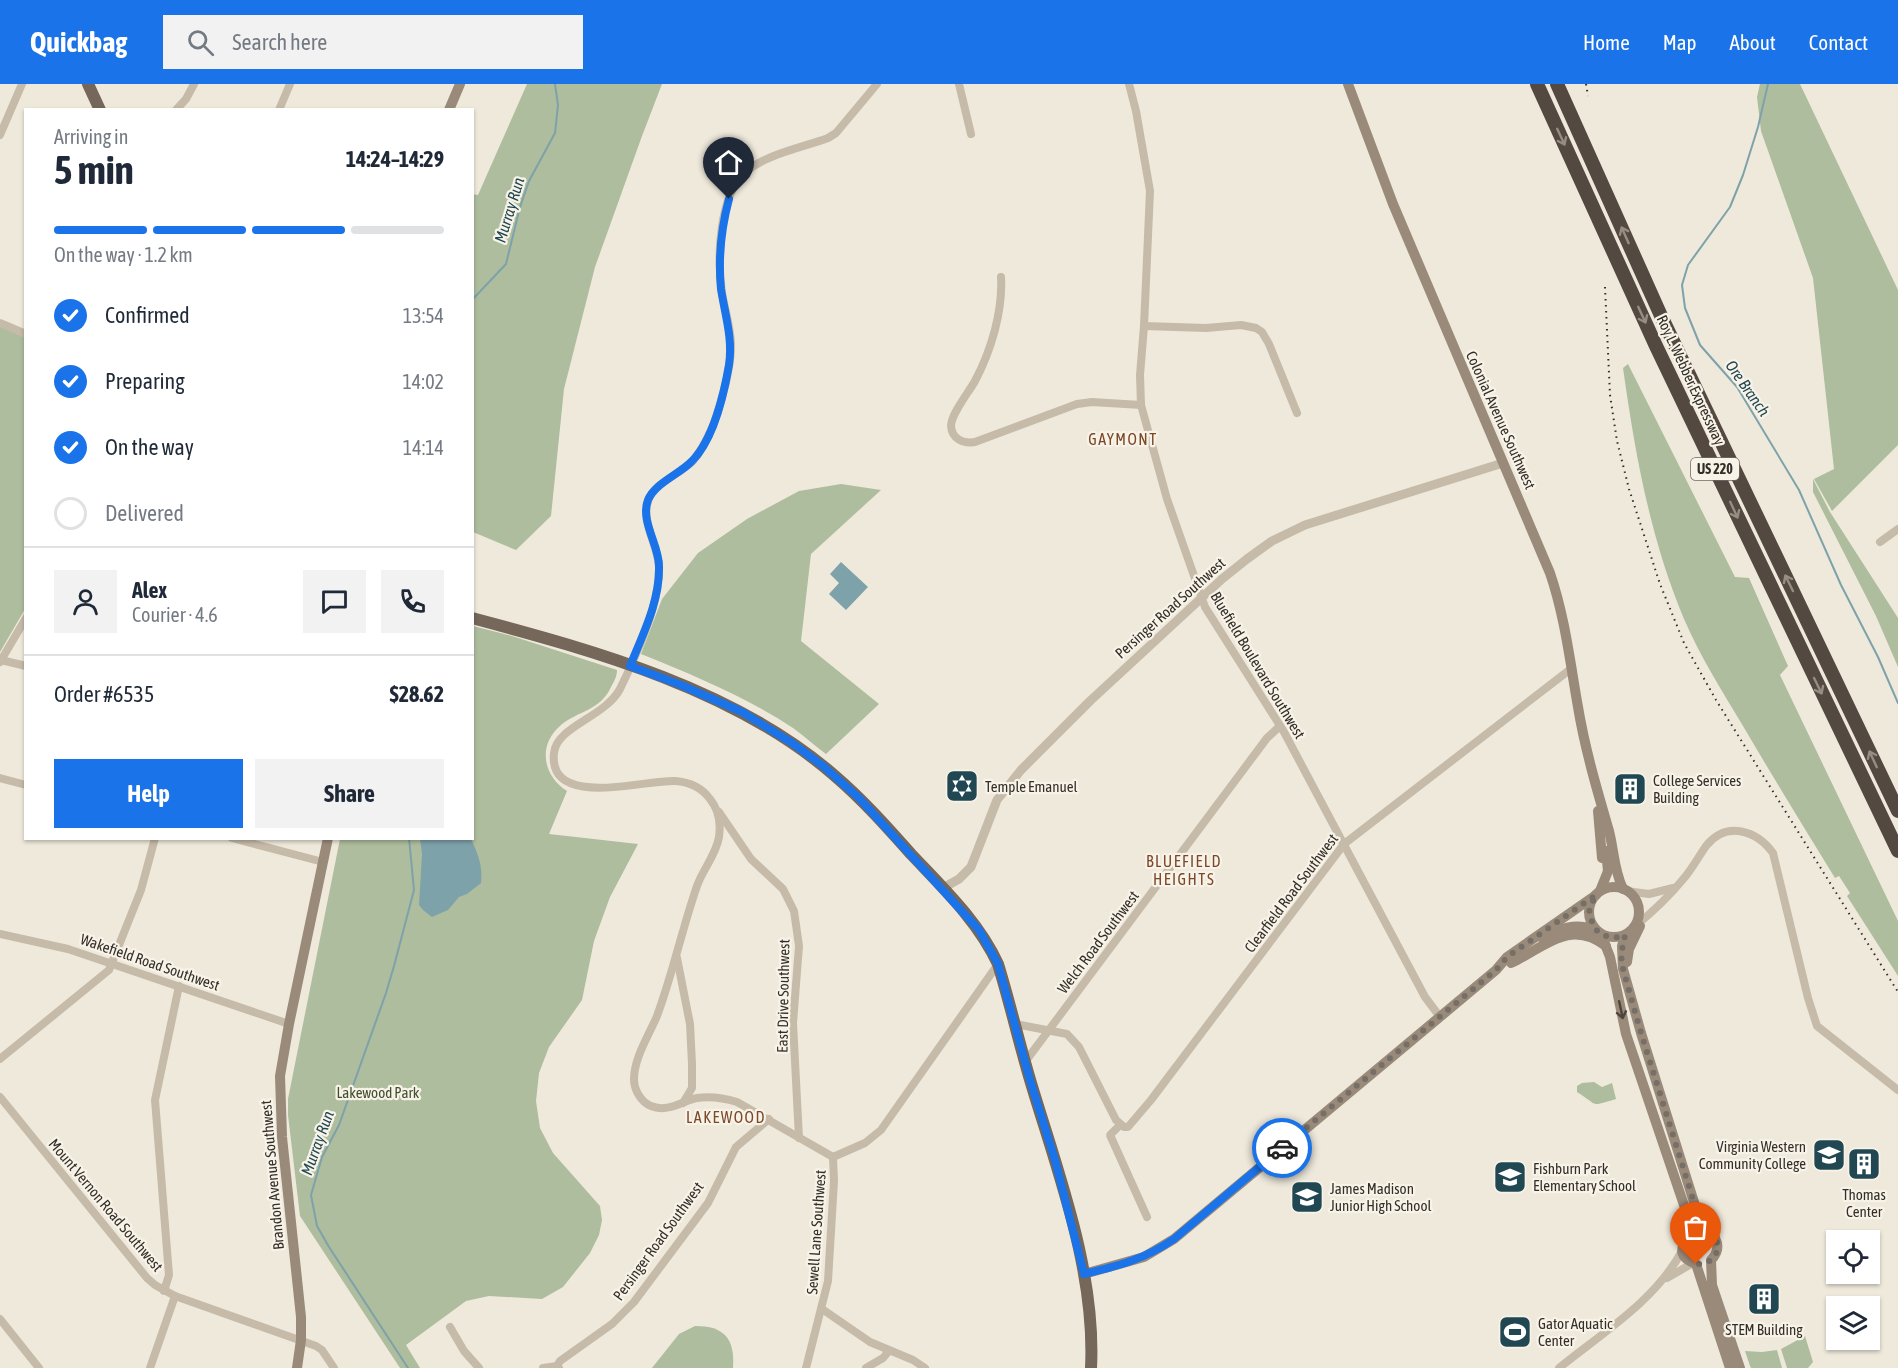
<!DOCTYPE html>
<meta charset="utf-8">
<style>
:root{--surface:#fff;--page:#f2f2f3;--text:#1f2937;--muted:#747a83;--line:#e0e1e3;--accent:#1a73e8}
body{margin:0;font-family:"Asap Condensed",sans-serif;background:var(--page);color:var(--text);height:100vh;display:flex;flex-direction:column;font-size:22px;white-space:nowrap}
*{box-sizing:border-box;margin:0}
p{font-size:20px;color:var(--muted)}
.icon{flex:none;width:33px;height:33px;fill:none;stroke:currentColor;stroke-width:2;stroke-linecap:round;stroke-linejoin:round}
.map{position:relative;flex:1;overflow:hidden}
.drawer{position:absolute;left:24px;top:24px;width:450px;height:732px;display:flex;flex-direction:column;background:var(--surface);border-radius:0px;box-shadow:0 2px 4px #0004}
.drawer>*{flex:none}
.tools{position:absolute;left:1826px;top:1146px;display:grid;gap:12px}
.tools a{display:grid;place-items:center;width:54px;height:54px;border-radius:0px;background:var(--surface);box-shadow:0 2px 4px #0004;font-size:30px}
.pin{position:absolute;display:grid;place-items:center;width:51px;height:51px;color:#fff;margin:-62px -26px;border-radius:50% 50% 50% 0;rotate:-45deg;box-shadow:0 0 6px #0007}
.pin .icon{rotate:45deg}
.courier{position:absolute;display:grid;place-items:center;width:60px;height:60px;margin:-30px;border:4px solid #1a73e8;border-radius:50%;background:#fff;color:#222;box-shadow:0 2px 8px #0007}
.overview em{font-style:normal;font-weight:700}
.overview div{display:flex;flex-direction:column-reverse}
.overview{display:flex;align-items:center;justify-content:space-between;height:102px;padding:0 30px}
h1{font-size:39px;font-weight:700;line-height:45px}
.bar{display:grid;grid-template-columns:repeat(4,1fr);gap:9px 6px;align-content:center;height:72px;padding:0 30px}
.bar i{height:8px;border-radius:4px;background:var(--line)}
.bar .active{background:var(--accent)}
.bar p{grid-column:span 4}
.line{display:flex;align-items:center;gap:15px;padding:0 30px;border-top:2px solid var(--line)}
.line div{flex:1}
.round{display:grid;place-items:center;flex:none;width:63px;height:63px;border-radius:0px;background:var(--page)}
ol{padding:0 30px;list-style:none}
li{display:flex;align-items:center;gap:18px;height:66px}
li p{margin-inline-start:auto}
li .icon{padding:6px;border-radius:50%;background:var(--accent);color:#fff;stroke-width:4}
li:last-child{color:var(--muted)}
li i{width:33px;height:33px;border:3px solid var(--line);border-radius:50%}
.primary-button{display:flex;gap:12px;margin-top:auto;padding:12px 30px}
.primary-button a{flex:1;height:69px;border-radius:0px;background:var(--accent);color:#fff;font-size:24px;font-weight:700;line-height:69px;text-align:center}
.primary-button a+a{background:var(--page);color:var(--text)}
header{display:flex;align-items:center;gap:36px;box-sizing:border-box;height:84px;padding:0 30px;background:var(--accent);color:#fff}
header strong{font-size:28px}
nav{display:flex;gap:33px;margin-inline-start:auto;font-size:21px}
.search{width:420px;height:54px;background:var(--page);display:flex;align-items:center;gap:15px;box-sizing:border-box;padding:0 21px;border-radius:0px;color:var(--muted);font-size:22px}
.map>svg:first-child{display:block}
.green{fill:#aebd9d}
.water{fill:#7da2aa}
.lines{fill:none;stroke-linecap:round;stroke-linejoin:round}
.stream{stroke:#7da2aa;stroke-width:2}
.minor{stroke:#c6bba9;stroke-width:8}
.tertiary{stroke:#c6bba9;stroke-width:9}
.secondary{stroke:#9a8a7a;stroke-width:10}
.primary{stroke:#75675a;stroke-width:12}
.motorway{stroke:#544940;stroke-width:14}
.rail{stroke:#342e28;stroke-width:2;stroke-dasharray:1.5 4.5;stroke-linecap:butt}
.oneway{stroke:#968d83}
.oneway2{stroke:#4e453c}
.done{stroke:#756f67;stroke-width:6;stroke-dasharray:0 10.8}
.route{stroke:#1a73e8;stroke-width:8}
.labels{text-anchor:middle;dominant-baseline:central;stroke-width:4.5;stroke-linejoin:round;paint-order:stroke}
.shield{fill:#f8f3e8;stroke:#6f6962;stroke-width:1.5}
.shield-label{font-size:14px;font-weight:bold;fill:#342e28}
.street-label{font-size:15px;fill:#342e28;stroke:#f8f3e8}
.poi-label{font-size:15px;fill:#342e28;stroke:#f8f3e8;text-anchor:start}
.park-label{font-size:15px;fill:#3f502e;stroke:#f8f3e8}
.water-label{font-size:16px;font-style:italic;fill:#214852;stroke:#f8f3e8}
.neighbourhood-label{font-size:16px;letter-spacing:1.5px;fill:#7c4828;stroke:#f8f3e8}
</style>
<header>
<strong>Quickbag</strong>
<div class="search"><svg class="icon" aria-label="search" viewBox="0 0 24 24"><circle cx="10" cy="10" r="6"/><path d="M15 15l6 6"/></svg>Search here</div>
<nav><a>Home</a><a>Map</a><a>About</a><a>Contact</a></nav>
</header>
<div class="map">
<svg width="1898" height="1284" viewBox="0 0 1898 1284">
<rect width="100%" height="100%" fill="#efe9dc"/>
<g class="green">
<polygon points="527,0 662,0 642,52 595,183 564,305 551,432 516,466 473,448 472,110 478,111"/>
<polygon points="1760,0 1800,0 1898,206 1898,361 1832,427 1814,395 1834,385 1813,194 1761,47 1757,13"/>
<polygon points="0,239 26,250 25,525 0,568"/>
<path d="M1628 280 1735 493 1749 494 1788 582 1780 591 1898 837V892L1847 812 1850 809 1839 792 1835 794C1804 744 1773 693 1743 642 1722 607 1700 572 1684 535 1650 454 1635 369 1623 284Z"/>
<polygon points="1813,395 1830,428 1898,534 1898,583 1876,532 1813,408"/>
<path d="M841 400 881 406 811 470 801 557 879 620 826 670C815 662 804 652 793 644 746 613 693 591 641 570L662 515 698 469 747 435 799 407Z"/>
<path d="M473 542 512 552 617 586C617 592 614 598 611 603 601 626 578 627 561 641 537 661 543 692 567 707L549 750 638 760 610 813 594 857 582 916 549 963 539 989 536 1017 540 1044 553 1069 600 1122 602 1136 599 1151 590 1169 563 1203 542 1215 489 1212 466 1217 406 1261 420 1284H400L300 1132 288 1031V1015L340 755 472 754Z"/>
<path d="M1594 998 1602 1003 1612 999 1616 1015C1588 1023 1600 1022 1577 1008V1002L1582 999Z"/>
<path d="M695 1242C724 1242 735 1254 733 1284H652L679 1250Z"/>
<polygon points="1805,1252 1813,1278 1808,1284 1787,1284 1781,1265"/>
<polygon points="1777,1266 1782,1284 1751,1284 1750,1282 1745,1267 1762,1268"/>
</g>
<g class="water">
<polygon points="841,478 868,503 846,526 829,510 839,499 830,490"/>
<path d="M420 755H471C478 770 483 782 481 799L467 810 459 813 448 826 432 833 423 826 419 821 422 770Z"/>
</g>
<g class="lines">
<g class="stream">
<polyline points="1768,0 1758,43 1743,91 1730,123 1688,181 1682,201 1685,224 1700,261 1737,303 1799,406 1841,501 1878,573 1898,619"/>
<polyline points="472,216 506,180 520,123 529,97 555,49 558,21 555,0"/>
<polyline points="408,1284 329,1163 317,1142 311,1111 322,1073 339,1041 386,909 394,882 414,806 409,754"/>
</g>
<g class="minor">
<polyline points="959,0 971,50"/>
<polyline points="1129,0 1136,27 1150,107 1144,242 1140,291 1141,321 1167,415 1205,523 1284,648 1425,913 1440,933"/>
<polyline points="176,26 186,15 194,0"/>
<polyline points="279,26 290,0"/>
<polyline points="0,51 22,0"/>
<path d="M1001 193C1003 227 991 267 975 297 969 308 951 330 951 342 952 355 963 360 975 358L1077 320 1092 318 1141 321"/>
<polyline points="0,239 26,250"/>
<polyline points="1144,242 1206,244 1241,241 1256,244 1262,248 1269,260 1297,329"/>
<polyline points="1880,458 1898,445"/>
<polyline points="1,576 26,582"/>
<polyline points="0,578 26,534"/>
<polyline points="0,694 26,701"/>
<polyline points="719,728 751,775 783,805 794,827 799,862 793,939 799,1054"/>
<polyline points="232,754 323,778"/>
<polyline points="1626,807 1649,810 1673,804"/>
<path d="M1635 842C1653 828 1671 810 1685 793 1693 783 1699 772 1706 762 1727 736 1757 747 1773 769L1808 914 1817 942 1898 1006"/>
<polyline points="0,850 68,865 289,940"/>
<polyline points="677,874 690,940 692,980 692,1004 683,1019"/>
<polyline points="1015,940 1067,950 1079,963 1116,1036 1124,1043 1128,1043 1151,1016 1344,760 1572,584"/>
<polyline points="0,975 109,886 141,806 155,754"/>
<polyline points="1025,978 1267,654 1280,642"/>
<polyline points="0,1013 147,1194 155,1201 175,1212 316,1262 322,1266 334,1284"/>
<polyline points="1120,1041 1110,1051 1147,1133"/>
<path d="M833 1073 737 1018C724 1014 711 1012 697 1014 682 1017 667 1029 651 1022 641 1018 634 1006 634 995 634 974 649 951 657 932 673 889 682 845 697 802 703 785 716 771 719 753 721 739 719 726 710 715 702 704 689 698 675 697 647 695 548 726 554 669 556 643 605 633 620 605 636 572 660 520 659 483 658 462 641 438 648 417 654 399 680 390 693 377 701 367 708 353 713 342 721 320 731 285 731 262 731 245 725 226 722 209 717 175 718 110 747 87 767 70 804 63 828 54L836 49 877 0"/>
<polyline points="833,1073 865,1059 881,1046 998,880"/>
<polyline points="1667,1194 1693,1179"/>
<polyline points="164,1207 169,1191 155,1016 179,902"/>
<polyline points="822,1225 870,1258 913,1276 925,1284"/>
<polyline points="0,1235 39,1284"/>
<polyline points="450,1243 464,1267 479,1284"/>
<polyline points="150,1284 175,1212"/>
<polyline points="543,1284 557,1282"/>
<polyline points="559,1284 557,1282 560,1277 612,1240 634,1218 708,1119 736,1063 769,1035"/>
<polyline points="806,1284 828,1197 834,1097 833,1073"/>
<polyline points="866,1284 883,1274 889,1267"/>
<path d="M1559 1284C1602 1249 1655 1217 1682 1167"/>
</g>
<polyline class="tertiary" points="943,804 959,795 971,783 997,716 1021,686 1090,617 1222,495 1247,475 1272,457 1305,441 1503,379"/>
<g class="secondary">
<path d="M1348 0 1393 120 1550 489C1565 533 1570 578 1578 623 1585 665 1597 706 1609 747 1614 766 1614 787 1623 805"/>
<polyline points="449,26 460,0"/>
<polyline points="1598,727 1602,774"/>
<circle cx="1614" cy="828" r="25"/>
<polyline points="1600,807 1608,787 1606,767"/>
<path d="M1601 850 1610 873 1626 950 1686 1127C1688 1133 1689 1141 1687 1148 1684 1162 1674 1172 1696 1180L1730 1284"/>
<path d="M1625 851 1622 862 1623 885 1641 949 1698 1131 1704 1145C1718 1151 1722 1165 1711 1176L1712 1201 1740 1284"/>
<path d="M1543 855C1560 843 1576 839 1596 846"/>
<polyline points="1627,878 1629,865 1640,842"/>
<path d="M1511 879C1544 864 1569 834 1606 862"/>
<polyline points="1084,1190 1144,1173 1174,1155 1496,886 1507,873 1596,811"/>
<polyline points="297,1284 301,1256 301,1233 282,1053 280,992 289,940 328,754"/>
</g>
<g class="primary">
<polyline points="88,0 100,26"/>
<path d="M472 534C596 567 737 606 835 692 863 716 887 743 911 770 943 804 978 837 998 880 1010 919 1019 959 1031 999 1058 1089 1096 1188 1091 1284"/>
</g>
<g class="motorway">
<polyline points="1537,0 1656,262 1898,767"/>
<polyline points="1557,0 1662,234 1898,727"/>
</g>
<g class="rail">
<polyline points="1586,0 1588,12"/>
<polyline points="1605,203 1610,311 1617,357 1629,405 1660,500 1684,559 1716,616 1898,908"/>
</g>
</g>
<defs><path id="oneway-shaft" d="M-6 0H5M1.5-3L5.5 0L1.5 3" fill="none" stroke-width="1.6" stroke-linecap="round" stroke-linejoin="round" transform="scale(1.5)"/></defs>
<g class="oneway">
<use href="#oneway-shaft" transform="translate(1561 53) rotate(65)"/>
<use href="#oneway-shaft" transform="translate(1625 151) rotate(-114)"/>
<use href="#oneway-shaft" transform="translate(1642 231) rotate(65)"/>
<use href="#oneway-shaft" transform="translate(1734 426) rotate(65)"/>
<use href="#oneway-shaft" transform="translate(1789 499) rotate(-116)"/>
<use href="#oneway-shaft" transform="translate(1818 602) rotate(64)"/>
<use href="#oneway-shaft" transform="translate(1873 675) rotate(-115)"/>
</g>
<use class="oneway2" href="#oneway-shaft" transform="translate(1621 926) rotate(78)"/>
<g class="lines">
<path class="done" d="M1282 1064 1496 886 1507 873 1596 811 1589 825 1593 842C1601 853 1613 856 1625 851L1621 871 1623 885 1641 949 1698 1131 1704 1145C1726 1154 1720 1181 1696 1180"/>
<path class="route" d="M729 115C721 145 718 174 721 205 725 231 733 254 729 281 724 310 713 356 692 377 680 390 655 399 648 416 640 437 659 461 659 482 660 517 643 550 630 582L681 601 742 628 792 659 823 682 859 714 979 846 998 880 1030 996 1055 1076 1084 1190C1118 1182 1145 1175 1174 1155L1282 1064"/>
</g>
<defs>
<g id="synagogue-square" transform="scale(1.725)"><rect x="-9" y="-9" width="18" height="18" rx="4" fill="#214852" stroke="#f8f3e8"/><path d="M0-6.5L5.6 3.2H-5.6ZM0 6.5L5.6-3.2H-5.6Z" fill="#fff"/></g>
<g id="building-square" transform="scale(1.725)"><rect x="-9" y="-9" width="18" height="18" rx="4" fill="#214852" stroke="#f8f3e8"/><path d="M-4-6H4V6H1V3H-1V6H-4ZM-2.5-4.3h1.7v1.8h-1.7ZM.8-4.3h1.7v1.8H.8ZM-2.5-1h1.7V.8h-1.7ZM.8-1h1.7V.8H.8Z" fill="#fff"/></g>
<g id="university-square" transform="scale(1.725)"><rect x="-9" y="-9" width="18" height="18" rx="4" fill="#214852" stroke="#f8f3e8"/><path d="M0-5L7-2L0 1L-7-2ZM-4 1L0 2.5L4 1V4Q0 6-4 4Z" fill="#fff"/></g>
<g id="school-square" transform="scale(1.725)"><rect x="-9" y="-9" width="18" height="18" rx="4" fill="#214852" stroke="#f8f3e8"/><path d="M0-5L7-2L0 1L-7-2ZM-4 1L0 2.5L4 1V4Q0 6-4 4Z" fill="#fff"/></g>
<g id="stadium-square" transform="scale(1.725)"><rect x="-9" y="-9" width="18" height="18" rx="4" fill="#214852" stroke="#f8f3e8"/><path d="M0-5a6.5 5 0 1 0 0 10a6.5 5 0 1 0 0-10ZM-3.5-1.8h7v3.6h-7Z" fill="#fff"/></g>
</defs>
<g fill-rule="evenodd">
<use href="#synagogue-square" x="962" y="702"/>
<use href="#building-square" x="1630" y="705"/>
<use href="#university-square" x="1829" y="1071"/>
<use href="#building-square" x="1864" y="1080"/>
<use href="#school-square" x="1510" y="1093"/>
<use href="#school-square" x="1307" y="1113"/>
<use href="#building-square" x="1764" y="1215"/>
<use href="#stadium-square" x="1515" y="1248"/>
</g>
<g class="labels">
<rect class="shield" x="1691" y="374" width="48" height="22" rx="4.5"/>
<g class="shield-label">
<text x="1715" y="385">US 220</text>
</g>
<g class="street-label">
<text transform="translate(1691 296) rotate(65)">Roy L. Webber Expressway</text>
<text transform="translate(1501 336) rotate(66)">Colonial Avenue Southwest</text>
<text transform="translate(1170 524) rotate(-42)">Persinger Road Southwest</text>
<text transform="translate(1258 581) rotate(59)">Bluefield Boulevard Southwest</text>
<text transform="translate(1291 809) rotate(-53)">Clearfield Road Southwest</text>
<text transform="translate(1098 858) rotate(-53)">Welch Road Southwest</text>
<text transform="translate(150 878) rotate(19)">Wakefield Road Southwest</text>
<text transform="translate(783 912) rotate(-89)">East Drive Southwest</text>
<text transform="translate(272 1091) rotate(-95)">Brandon Avenue Southwest</text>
<text transform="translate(106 1121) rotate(50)">Mount Vernon Road Southwest</text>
<text transform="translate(816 1148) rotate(-86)">Sewell Lane Southwest</text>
<text transform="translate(658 1157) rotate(-54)">Persinger Road Southwest</text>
</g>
<g class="poi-label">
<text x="1653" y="696">College Services<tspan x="1653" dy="17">Building</tspan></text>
<text x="985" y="702">Temple Emanuel</text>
<text x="1806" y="1062" text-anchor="end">Virginia Western<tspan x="1806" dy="17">Community College</tspan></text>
<text x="1533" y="1084">Fishburn Park<tspan x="1533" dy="17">Elementary School</tspan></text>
<text x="1330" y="1104">James Madison<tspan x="1330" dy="17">Junior High School</tspan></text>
<text x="1864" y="1110" text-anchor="middle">Thomas<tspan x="1864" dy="17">Center</tspan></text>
<text x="1538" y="1239">Gator Aquatic<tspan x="1538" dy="17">Center</tspan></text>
<text x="1764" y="1245" text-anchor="middle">STEM Building</text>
</g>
<g class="park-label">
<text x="378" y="1008">Lakewood Park</text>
</g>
<g class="water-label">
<text transform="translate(509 126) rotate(-73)">Murray Run</text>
<text transform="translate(1748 304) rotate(55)">Ore Branch</text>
<text transform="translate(317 1059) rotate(-70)">Murray Run</text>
</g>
<g class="neighbourhood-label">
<text x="1123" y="355">GAYMONT</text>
<text x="1184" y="777">BLUEFIELD<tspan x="1184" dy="18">HEIGHTS</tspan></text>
<text x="726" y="1033">LAKEWOOD</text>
</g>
</g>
</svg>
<div class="tools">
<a><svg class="icon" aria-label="locate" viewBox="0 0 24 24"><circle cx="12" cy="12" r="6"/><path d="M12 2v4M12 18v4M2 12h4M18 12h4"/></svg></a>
<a><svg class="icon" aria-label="layers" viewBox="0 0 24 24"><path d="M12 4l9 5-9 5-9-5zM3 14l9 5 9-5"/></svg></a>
</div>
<div class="pin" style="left:1696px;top:1180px;background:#ea580c"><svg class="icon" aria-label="bag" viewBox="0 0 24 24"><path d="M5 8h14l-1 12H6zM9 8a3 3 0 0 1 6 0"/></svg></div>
<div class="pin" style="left:729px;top:115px;background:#1f2937"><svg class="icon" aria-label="home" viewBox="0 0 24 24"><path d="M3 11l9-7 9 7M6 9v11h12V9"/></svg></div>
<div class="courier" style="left:1282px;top:1064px"><svg class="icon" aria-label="car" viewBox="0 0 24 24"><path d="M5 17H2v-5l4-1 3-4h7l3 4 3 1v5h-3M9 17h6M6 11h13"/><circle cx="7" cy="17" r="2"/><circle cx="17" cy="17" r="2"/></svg></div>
<section class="drawer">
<div class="overview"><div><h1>5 min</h1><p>Arriving in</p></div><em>14:24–14:29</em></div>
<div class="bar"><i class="active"></i><i class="active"></i><i class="active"></i><i></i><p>On the way · 1.2 km</p></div>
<ol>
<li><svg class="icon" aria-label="check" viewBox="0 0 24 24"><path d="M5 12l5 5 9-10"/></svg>Confirmed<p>13:54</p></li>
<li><svg class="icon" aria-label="check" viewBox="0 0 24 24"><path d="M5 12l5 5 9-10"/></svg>Preparing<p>14:02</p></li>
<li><svg class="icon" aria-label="check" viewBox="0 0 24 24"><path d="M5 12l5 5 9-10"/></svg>On the way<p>14:14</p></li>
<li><i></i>Delivered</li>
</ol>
<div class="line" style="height:108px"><a class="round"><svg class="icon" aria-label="person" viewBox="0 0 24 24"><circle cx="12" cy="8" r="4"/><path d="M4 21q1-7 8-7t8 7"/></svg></a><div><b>Alex</b><p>Courier · 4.6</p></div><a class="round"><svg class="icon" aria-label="chat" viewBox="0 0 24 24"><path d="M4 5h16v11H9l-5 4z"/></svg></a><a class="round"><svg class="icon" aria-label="phone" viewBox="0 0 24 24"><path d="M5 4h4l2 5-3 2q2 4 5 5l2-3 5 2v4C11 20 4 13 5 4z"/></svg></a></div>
<div class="line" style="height:78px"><div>Order #6535</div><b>$28.62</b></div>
<div class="primary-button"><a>Help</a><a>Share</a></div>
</section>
</div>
